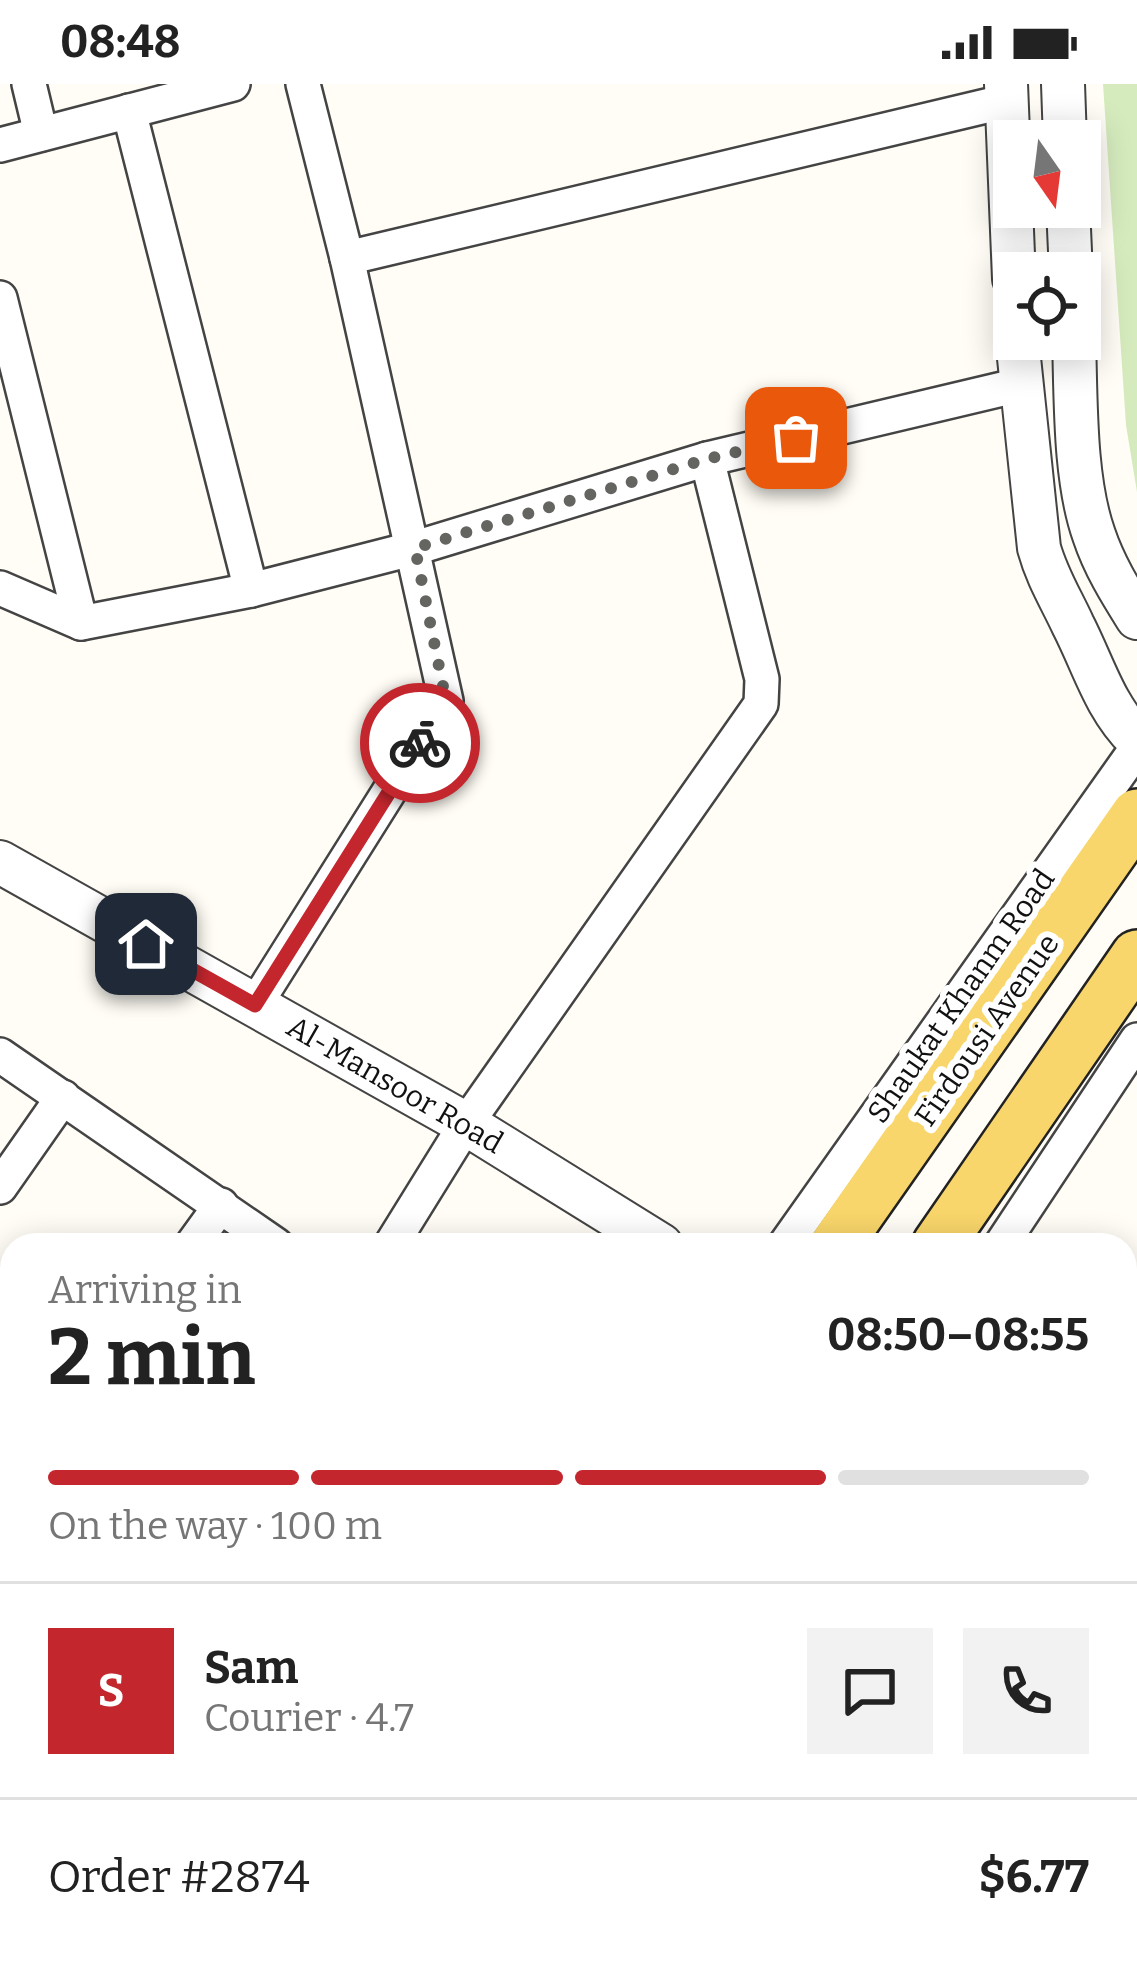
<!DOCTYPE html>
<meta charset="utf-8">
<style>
:root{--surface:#fff;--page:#f2f2f2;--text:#222;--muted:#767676;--line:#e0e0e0;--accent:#c4262e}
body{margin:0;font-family:Bitter,serif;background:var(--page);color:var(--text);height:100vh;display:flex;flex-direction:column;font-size:45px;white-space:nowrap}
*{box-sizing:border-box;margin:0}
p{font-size:39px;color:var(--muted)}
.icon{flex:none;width:66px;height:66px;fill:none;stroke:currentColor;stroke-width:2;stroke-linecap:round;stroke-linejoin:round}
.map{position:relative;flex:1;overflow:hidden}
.panel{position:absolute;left:0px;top:1149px;width:1137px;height:747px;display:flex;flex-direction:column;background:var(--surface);border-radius:36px 36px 0 0;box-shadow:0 6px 30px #0003}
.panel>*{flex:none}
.needle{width:78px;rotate:166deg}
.buttons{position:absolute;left:993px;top:36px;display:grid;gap:24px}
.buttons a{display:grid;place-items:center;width:108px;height:108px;border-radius:0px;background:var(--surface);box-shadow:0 6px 30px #0003;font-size:60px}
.pin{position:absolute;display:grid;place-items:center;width:102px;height:102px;color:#fff;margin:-51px;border-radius:24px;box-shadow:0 6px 18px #0006}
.courier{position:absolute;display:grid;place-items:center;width:120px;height:120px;margin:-60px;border:9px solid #c4262e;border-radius:50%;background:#fff;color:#222;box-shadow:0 3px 15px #0007}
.headline em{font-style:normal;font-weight:700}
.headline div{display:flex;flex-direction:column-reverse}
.headline{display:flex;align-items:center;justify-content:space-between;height:204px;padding:0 48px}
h1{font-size:78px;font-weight:700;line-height:90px}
.bar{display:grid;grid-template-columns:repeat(4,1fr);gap:18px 12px;align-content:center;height:144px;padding:0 48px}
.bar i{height:15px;border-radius:9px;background:var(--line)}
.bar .selected{background:var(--accent)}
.bar p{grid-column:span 4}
.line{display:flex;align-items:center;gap:30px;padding:0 48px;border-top:3px solid var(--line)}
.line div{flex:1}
.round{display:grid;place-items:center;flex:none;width:126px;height:126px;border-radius:0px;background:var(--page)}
.status{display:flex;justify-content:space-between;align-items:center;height:84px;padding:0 60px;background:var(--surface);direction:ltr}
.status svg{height:33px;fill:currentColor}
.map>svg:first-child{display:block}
.green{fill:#d5ebbd}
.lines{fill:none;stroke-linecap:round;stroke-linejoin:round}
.minor-casing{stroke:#444;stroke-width:38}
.tertiary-casing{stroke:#444;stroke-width:46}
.primary-casing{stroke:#222;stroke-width:56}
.minor{stroke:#fff;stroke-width:33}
.tertiary{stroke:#fff;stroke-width:42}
.primary{stroke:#f9d66b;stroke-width:51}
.done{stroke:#646461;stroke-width:12;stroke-dasharray:0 21.6}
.route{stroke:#c4262e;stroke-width:15}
.labels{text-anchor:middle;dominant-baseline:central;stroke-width:12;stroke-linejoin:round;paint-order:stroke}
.street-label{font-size:30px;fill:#111;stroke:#fff}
</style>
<div class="status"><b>08:48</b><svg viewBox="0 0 49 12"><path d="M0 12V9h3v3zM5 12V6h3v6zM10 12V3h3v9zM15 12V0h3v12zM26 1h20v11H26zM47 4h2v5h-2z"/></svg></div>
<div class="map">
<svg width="1137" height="1894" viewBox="0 0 1137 1894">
<rect width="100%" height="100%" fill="#fffdf5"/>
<polygon class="green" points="1103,0 1137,0 1137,408 1126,341"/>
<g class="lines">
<g class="minor-casing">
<g id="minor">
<polyline points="29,0 41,50"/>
<polyline points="129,27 251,506"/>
<polyline points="0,61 233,0"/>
<polyline points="347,174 1007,17"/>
<polyline points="0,214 81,539"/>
<polyline points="0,504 81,539 251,506 415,464 707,375 1019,301"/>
<polyline points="255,921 446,617 347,174 303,0"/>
<polyline points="0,971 276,1161"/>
<polyline points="0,1103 63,1013"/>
<polyline points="192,1161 221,1121"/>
<polyline points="391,1161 466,1040 761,620 762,595 707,375"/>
<polyline points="785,1161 1137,664"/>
<polyline points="1001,1161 1137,956"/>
<polyline points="0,1421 12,1405"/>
<polyline points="0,1507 12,1515"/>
<polyline points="1125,1578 1137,1561"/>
<polyline points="0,1720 12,1703"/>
<polyline points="1125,1780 1137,1790"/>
<polyline points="671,1884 686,1894"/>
<polyline points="263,1894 270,1884"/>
<polyline points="479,1894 486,1884"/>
<polyline points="904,1894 910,1884"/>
</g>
</g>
<g class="tertiary-casing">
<g id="tertiary">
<polyline points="1006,0 1014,195"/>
<polyline points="1063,0 1065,57"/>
<polyline points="1068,123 1071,189"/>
<path d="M1017 255 1039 464C1047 493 1061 515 1073 541 1094 582 1104 622 1137 655"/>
<path d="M1074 255C1076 315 1074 395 1094 451 1104 481 1120 507 1137 534"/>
<polyline points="0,778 466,1040 661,1161"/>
<polyline points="0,1848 12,1857"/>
<polyline points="48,1884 62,1894"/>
</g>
</g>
<g class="primary-casing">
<g id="primary">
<polyline points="836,1161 1137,731"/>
<polyline points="938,1161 1137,872"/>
<polyline points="317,1894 325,1884"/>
<polyline points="432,1894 439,1884"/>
</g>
</g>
<use href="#minor" class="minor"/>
<use href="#tertiary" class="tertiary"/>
<use href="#primary" class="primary"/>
</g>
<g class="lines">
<polyline class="done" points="420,659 446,617 415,464 707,375 796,354"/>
<polyline class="route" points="146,860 255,921 420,659"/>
</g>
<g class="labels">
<g class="street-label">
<text transform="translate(961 912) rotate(-55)">Shaukat Khanm Road</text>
<text transform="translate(987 946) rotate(-55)">Firdousi Avenue</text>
<text transform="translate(395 1001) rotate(30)">Al-Mansoor Road</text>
</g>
</g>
</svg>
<div class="buttons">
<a><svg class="needle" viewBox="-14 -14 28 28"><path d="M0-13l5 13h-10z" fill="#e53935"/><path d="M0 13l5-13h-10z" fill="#767676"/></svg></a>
<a><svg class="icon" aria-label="locate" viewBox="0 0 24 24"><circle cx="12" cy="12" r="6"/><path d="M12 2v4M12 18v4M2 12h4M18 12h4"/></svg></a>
</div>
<div class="pin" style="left:796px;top:354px;background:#ea580c"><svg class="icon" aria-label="bag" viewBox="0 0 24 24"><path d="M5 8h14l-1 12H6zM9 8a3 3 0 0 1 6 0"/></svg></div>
<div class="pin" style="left:146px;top:860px;background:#1f2937"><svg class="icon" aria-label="home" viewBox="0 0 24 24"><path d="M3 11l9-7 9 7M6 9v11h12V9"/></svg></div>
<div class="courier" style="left:420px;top:659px"><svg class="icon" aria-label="bike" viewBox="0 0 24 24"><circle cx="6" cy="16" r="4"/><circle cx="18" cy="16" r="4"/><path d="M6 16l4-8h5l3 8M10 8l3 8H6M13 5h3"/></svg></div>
<section class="panel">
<div class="headline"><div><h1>2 min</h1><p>Arriving in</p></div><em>08:50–08:55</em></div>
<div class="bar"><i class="selected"></i><i class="selected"></i><i class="selected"></i><i></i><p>On the way · 100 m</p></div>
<div class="line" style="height:216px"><b class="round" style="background:var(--accent);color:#fff">S</b><div><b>Sam</b><p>Courier · 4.7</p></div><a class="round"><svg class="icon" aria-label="chat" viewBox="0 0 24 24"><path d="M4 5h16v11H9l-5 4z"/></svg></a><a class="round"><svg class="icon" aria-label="phone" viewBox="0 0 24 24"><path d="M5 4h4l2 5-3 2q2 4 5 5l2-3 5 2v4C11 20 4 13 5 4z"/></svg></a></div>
<div class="line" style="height:156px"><div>Order #2874</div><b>$6.77</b></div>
</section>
</div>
